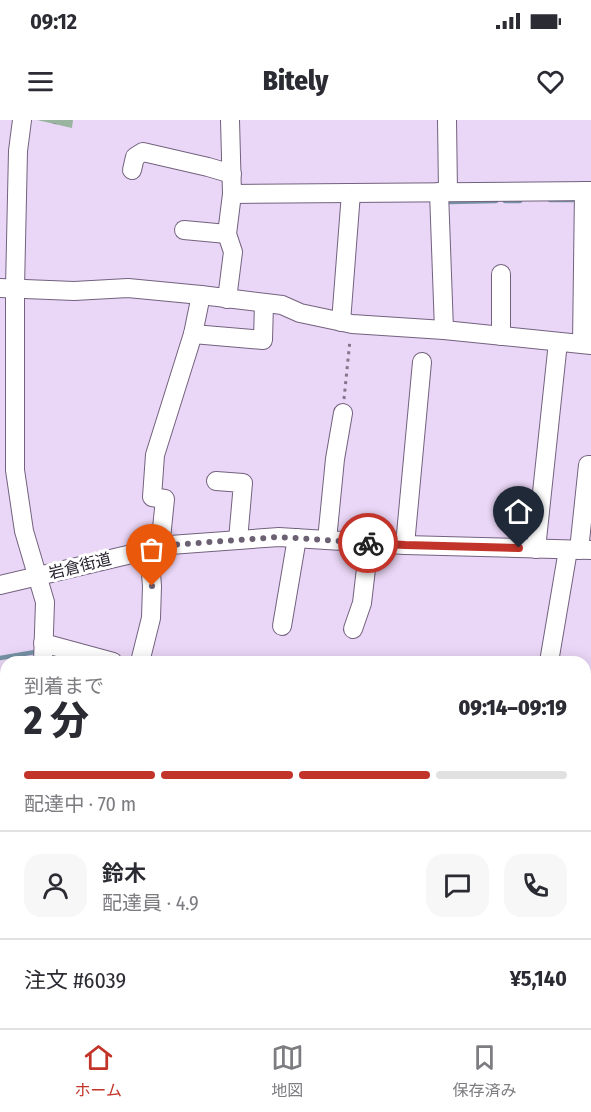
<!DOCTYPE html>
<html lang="ja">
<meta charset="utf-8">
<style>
:root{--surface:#fff;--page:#f7f7f7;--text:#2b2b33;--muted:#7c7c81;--line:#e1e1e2;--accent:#c23429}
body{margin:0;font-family:"Fira Sans Condensed","Noto Sans JP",sans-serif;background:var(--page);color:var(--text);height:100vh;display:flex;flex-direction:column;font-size:22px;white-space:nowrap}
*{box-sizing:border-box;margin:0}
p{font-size:20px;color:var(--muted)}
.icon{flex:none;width:33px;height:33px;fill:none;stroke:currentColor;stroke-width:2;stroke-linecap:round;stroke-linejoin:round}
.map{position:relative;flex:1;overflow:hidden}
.panel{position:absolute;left:0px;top:536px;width:591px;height:374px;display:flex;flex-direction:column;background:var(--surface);border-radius:18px 18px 0 0;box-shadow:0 3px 15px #0003}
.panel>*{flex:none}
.pin{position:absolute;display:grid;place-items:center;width:51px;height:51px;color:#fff;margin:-62px -26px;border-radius:50% 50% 50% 0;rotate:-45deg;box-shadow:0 0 6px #0007}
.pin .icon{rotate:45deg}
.courier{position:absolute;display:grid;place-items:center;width:60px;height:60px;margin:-30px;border:4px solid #c23429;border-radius:50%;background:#fff;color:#222;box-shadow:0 2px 8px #0007}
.head em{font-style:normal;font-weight:800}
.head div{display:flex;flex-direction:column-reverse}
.head{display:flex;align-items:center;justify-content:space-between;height:102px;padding:0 24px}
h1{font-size:39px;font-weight:800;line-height:45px}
.bar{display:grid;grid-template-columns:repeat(4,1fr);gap:9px 6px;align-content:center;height:72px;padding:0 24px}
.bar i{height:8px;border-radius:4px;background:var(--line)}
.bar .active{background:var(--accent)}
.bar p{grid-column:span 4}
.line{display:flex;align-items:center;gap:15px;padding:0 24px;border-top:2px solid var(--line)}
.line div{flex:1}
.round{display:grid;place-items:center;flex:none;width:63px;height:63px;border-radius:18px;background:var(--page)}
.status{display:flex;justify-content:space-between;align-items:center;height:42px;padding:0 30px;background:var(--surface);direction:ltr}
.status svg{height:16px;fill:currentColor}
header{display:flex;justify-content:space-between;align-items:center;height:78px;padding:0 24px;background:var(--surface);font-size:27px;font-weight:800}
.dock{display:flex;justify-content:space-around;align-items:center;height:84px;border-top:2px solid var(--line);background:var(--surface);font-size:16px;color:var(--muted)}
.dock a{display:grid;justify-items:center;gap:3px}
.dock .active{color:var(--accent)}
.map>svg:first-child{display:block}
.built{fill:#e1caf0}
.cemetery{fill:url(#cemetery-stones)}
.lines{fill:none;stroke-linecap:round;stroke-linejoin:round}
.stream{stroke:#7792a5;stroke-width:4.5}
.minor-casing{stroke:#73627e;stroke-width:20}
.path{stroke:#84778d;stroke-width:3;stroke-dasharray:3 4.5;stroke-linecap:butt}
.minor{stroke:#fff;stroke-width:18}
.rail-casing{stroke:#817489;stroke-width:7}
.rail{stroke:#fff;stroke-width:4.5;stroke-dasharray:14;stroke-linecap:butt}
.done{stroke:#6c6073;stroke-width:6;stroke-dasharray:0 10.8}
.route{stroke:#c23429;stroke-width:8}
.labels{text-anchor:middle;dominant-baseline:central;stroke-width:6;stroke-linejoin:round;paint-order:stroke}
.street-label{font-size:16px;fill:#28212d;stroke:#fff}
</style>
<div class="status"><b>09:12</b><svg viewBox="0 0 49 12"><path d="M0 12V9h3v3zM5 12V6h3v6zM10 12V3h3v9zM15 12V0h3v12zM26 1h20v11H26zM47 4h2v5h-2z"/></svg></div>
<header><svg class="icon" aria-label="menu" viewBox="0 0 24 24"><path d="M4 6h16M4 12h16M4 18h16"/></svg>Bitely<svg class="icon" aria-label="heart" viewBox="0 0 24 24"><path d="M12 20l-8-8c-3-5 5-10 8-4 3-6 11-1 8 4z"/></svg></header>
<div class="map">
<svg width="591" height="908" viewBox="0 0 591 908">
<defs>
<pattern id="cemetery-stones" width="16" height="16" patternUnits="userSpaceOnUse" patternTransform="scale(1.5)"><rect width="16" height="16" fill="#99b59f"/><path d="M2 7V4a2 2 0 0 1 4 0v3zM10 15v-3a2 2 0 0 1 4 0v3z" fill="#7d9382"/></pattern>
</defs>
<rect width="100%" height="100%" fill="#ead6f6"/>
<g class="built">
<polygon points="591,695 591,722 585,724 585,698"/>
<polygon points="94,903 145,903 133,908 82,908"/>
</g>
<polygon class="cemetery" points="37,0 73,0 72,8"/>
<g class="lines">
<g class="stream">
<polyline points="550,80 573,80"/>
<polyline points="505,81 520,81"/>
<polyline points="449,82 496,81"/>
<polyline points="0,538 35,532"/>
</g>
<g class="minor-casing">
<g id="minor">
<polyline points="22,0 18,31 15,168 15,350 24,411 45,482 43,542"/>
<polyline points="230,0 232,74 591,71"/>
<polyline points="447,0 448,72"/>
<polyline points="132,50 135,37 143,32 208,47 232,54"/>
<polyline points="439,72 444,210"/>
<polyline points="184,110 227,114"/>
<polyline points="0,168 74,171 128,168 201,175 282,185 300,193 352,204 444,210 591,225"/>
<polyline points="227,179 233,132 227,114 232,74"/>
<polyline points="341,202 351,73"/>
<polyline points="193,214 263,220 264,183"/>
<polyline points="501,216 501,154"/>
<polyline points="582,224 584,71"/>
<polyline points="216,361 243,363 238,420"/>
<polyline points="327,420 335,339 343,293"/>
<polyline points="405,425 422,242"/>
<polyline points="160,428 165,379 152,377 155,335 193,214 201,175"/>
<polyline points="536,429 558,222"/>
<polyline points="579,430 588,345 591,345"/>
<polyline points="0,465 170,425 279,417 405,425 591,430"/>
<polyline points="282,506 297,418"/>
<polyline points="353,509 362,483 369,423"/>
<polyline points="43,523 113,542"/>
<polyline points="140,542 151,498 152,466 149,430"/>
<polyline points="549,542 568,430"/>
<polyline points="585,574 591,574"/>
<polyline points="0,589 6,588"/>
<polyline points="3,683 6,683"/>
<polyline points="585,690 589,680"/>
<polyline points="585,731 591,729"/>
<polyline points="0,739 6,738"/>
<polyline points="0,789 6,787"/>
<polyline points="585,875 591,875"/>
<polyline points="0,898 6,898"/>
<polyline points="59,903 60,908"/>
<polyline points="399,903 400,908"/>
<polyline points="444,903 444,908"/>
<polyline points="579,903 580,908"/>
<polyline points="305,908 332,903"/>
</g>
</g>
<g class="path">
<polyline points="344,279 350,220"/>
<polyline points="0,833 6,831"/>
</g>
<use href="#minor" class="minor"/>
<g class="rail-casing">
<g id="rail">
<polyline points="585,712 591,710"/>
<polyline points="95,908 107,903"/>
<polyline points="114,908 126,903"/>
</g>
</g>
<use href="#rail" class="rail"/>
</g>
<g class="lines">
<polyline class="done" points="152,466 149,430 170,425 279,417 368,423"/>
<polyline class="route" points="368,423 405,425 519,428"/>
</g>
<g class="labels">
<g class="street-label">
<text transform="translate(80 446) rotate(-14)">岩倉街道</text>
</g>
</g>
</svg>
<div class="pin" style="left:152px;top:466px;background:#ea580c"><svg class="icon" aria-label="bag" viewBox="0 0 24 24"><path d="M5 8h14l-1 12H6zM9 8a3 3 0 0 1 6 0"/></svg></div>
<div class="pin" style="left:519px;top:428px;background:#1f2937"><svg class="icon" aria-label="home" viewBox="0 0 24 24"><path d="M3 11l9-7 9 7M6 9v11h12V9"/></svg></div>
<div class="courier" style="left:368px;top:423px"><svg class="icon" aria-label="bike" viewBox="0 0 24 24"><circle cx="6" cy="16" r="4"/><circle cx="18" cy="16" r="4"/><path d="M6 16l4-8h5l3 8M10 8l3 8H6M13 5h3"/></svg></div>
<section class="panel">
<div class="head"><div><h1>2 分</h1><p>到着まで</p></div><em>09:14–09:19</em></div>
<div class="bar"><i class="active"></i><i class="active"></i><i class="active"></i><i></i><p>配達中 · 70 m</p></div>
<div class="line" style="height:108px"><a class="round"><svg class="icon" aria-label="person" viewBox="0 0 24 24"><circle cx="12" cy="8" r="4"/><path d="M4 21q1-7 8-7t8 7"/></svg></a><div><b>鈴木</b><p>配達員 · 4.9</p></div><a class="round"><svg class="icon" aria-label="chat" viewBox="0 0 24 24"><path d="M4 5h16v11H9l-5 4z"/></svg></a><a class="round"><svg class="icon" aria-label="phone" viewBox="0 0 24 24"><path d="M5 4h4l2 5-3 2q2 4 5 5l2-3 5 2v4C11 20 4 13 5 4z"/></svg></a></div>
<div class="line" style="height:78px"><div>注文 #6039</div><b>¥5,140</b></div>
</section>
</div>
<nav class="dock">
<a class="active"><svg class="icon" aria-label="home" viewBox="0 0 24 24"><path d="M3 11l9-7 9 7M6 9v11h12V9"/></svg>ホーム</a>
<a><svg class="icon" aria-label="map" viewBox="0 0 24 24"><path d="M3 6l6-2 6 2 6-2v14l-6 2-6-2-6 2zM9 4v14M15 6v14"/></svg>地図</a>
<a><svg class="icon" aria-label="saved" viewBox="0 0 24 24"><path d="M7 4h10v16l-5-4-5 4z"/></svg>保存済み</a>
</nav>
